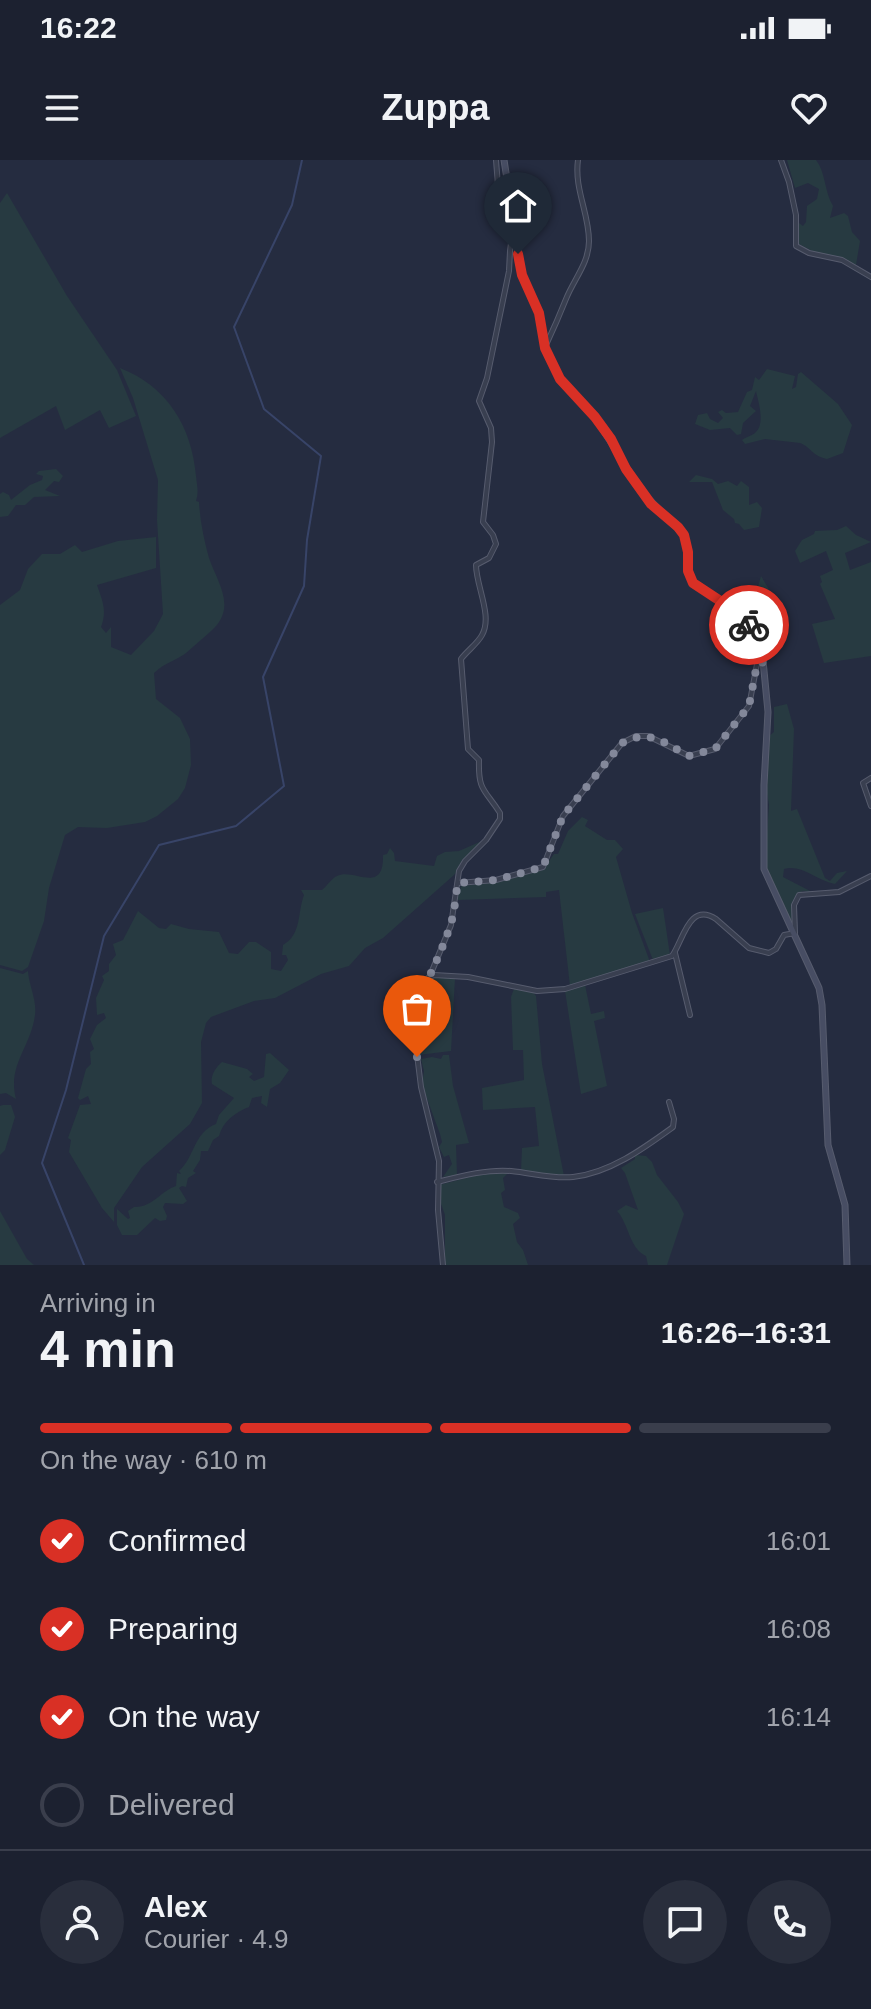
<!DOCTYPE html>
<meta charset="utf-8">
<style>
:root{--surface:#1c2130;--page:#292e3c;--text:#f1f3f6;--muted:#a0a3ab;--line:#3a3e4c;--accent:#d93025}
body{margin:0;font-family:Arial,sans-serif;background:var(--page);color:var(--text);height:100vh;display:flex;flex-direction:column;font-size:30px;white-space:nowrap}
*{box-sizing:border-box;margin:0}
p{font-size:26px;color:var(--muted)}
.icon{flex:none;width:44px;height:44px;fill:none;stroke:currentColor;stroke-width:2;stroke-linecap:round;stroke-linejoin:round}
.map{position:relative;height:1105px;overflow:hidden}
.sheet{display:flex;flex-direction:column;background:var(--surface);flex:1}
.sheet>*{flex:none}
.pin{position:absolute;display:grid;place-items:center;width:68px;height:68px;color:#fff;margin:-82px -34px;border-radius:50% 50% 50% 0;rotate:-45deg;box-shadow:0 0 8px #0007}
.pin .icon{rotate:45deg}
.courier{position:absolute;display:grid;place-items:center;width:80px;height:80px;margin:-40px;border:6px solid #d93025;border-radius:50%;background:#fff;color:#222;box-shadow:0 2px 10px #0007}
.overview em{font-style:normal;font-weight:700}
.overview div{display:flex;flex-direction:column-reverse}
.overview{display:flex;align-items:center;justify-content:space-between;height:136px;padding:0 40px}
h1{font-size:52px;font-weight:700;line-height:60px}
.bar{display:grid;grid-template-columns:repeat(4,1fr);gap:12px 8px;align-content:center;height:96px;padding:0 40px}
.bar i{height:10px;border-radius:6px;background:var(--line)}
.bar .selected{background:var(--accent)}
.bar p{grid-column:span 4}
.line{display:flex;align-items:center;gap:20px;padding:0 40px;border-top:2px solid var(--line)}
.line div{flex:1}
.round{display:grid;place-items:center;flex:none;width:84px;height:84px;border-radius:42px;background:var(--page)}
ol{padding:0 40px;list-style:none}
li{display:flex;align-items:center;gap:24px;height:88px}
li p{margin-inline-start:auto}
li .icon{padding:8px;border-radius:50%;background:var(--accent);color:#fff;stroke-width:4}
li:last-child{color:var(--muted)}
li i{width:44px;height:44px;border:4px solid var(--line);border-radius:50%}
.status{display:flex;justify-content:space-between;align-items:center;height:56px;padding:0 40px;background:var(--surface);direction:ltr}
.status svg{height:22px;fill:currentColor}
header{display:flex;justify-content:space-between;align-items:center;height:104px;padding:0 40px;background:var(--surface);font-size:36px;font-weight:700}
.map>svg:first-child{display:block}
.green{fill:#273a41}
.lines{fill:none;stroke-linecap:round;stroke-linejoin:round}
.stream{stroke:#384468;stroke-width:2}
.minor-casing{stroke:#575c6e;stroke-width:6}
.secondary-casing{stroke:#575c6e;stroke-width:7}
.minor{stroke:#393f50;stroke-width:4}
.secondary{stroke:#474d63;stroke-width:5}
.done{stroke:#83889a;stroke-width:8;stroke-dasharray:0 14.4}
.route{stroke:#d93025;stroke-width:10}
</style>
<div class="status"><b>16:22</b><svg viewBox="0 0 49 12"><path d="M0 12V9h3v3zM5 12V6h3v6zM10 12V3h3v9zM15 12V0h3v12zM26 1h20v11H26zM47 4h2v5h-2z"/></svg></div>
<header><svg class="icon" aria-label="menu" viewBox="0 0 24 24"><path d="M4 6h16M4 12h16M4 18h16"/></svg>Zuppa<svg class="icon" aria-label="heart" viewBox="0 0 24 24"><path d="M12 20l-8-8c-3-5 5-10 8-4 3-6 11-1 8 4z"/></svg></header>
<div class="map">
<svg width="871" height="1105" viewBox="0 0 871 1105">
<rect width="100%" height="100%" fill="#252c40"/>
<g class="green">
<path d="M787 0H816C826 13 824 31 833 46L830 58 844 53 848 56 852 72 860 81 856 105 837 96 816 93 797 83 799 63 803 66 806 62 807 46 817 39 819 29 808 23 795 28Z"/>
<polygon points="7,33 67,136 117,210 136,256 109,268 100,250 65,270 56,246 0,278 0,43"/>
<path d="M120 208C167 226 192 267 196 316 197 326 199 332 196 341L199 342C200 361 204 380 209 398 218 424 238 448 210 472 202 479 194 486 186 493 175 501 166 502 154 513L156 539 180 558 190 579 191 605 185 628 178 639 157 656 145 662 107 668 78 667 65 675 49 728 44 761 28 807 22 811 0 805V445L20 430 28 409 42 394H60L75 385 82 392 118 381 156 377V408L97 425C103 442 107 451 101 467L106 473 111 467V487L131 495 154 471 163 454 157 360 158 320 133 238Z"/>
<path d="M767 209 795 216 792 229 796 227 798 214 801 212 838 244 852 265 843 293 827 299C812 296 811 287 800 283L765 279 745 284 742 280C746 277 751 276 755 273 766 264 758 241 756 231L750 246 756 251 743 263 741 274 737 275 730 268 710 270 695 264 698 255 707 253 710 259 718 263 723 258 718 252 722 250 726 253 738 252 747 232 752 230 755 217 759 220Z"/>
<polygon points="56,309 63,316 59,322 54,321 45,330 60,336 34,337 25,345 16,345 8,356 0,357 0,334 3,332 9,335 11,340 30,325 42,320 43,316 36,314 39,311"/>
<polygon points="696,315 712,319 718,324 728,321 737,326 741,321 749,327 749,345 757,342 762,348 759,367 744,370 739,364 735,363 734,359 723,350 712,322 689,322"/>
<polygon points="846,366 856,375 871,382 845,393 850,410 871,402 871,496 824,503 812,464 835,459 820,424 822,422 820,416 833,410 826,391 800,403 795,391 802,380 814,374 815,371 837,370"/>
<path d="M761 416 776 441H779L783 464 758 471 747 456 719 437C729 439 737 438 746 440L741 427 757 430Z"/>
<path d="M787 544 794 569 791 651 797 649 825 718 830 721 837 713 847 711 835 724C817 721 802 704 784 709L783 717 814 733 803 731C789 738 793 752 793 765L772 728 765 700 769 645 767 633 768 577 774 572V547Z"/>
<polygon points="582,657 588,660 585,666 607,680 615,680 623,689 616,697 632,753 650,802 570,826 559,730 546,732 546,737 457,740 461,726 497,722 544,708 554,694 558,694 568,671"/>
<path d="M484 680 454 715 383 778 365 788 349 806 321 814 275 838 254 841 211 857 206 863 201 882 202 943 190 964 142 1007 114 1048V1062L102 1048 69 992 71 980 68 978 80 945 91 944 88 936 80 940 78 938 86 909 91 904 90 892 94 889 90 879 97 865 106 858 104 853 97 855 96 838 104 820 102 816 109 811V804L116 795 113 784 123 780 138 751 159 768 166 769 171 764 189 769 219 772 229 793 238 794 249 782H256L271 792V809L281 811 288 800 286 795H282L283 785C302 774 297 754 304 735L301 730H322C327 726 332 718 337 716 353 707 384 736 383 695L387 694 390 688 394 693 395 701 434 706 437 696 445 692 459 691Z"/>
<polygon points="663,748 670,795 653,800 635,754"/>
<path d="M0 808 23 814 28 811C29 826 37 840 35 855 31 887 7 905 16 939L6 933 0 934Z"/>
<path d="M438 817 455 818 451 891 418 895C416 875 414 823 438 817Z"/>
<polygon points="585,825 591,854 604,851 605,858 594,861 607,926 581,934 565,831"/>
<polygon points="515,826 532,831 536,836 542,904 564,1016 521,1011 522,988 539,986 535,947 483,950 482,928 524,920 523,890 513,890 511,837"/>
<path d="M270 893 289 910 280 923 270 929 267 947 261 943 262 936 252 938 249 947C236 952 223 961 219 976L213 980 208 991H201L200 1000 193 1011 196 1013 188 1018 186 1027 182 1026 179 1028 187 1041 183 1044 165 1043 163 1047 167 1056 166 1060 160 1061 155 1058 137 1075H122L117 1065V1049L128 1059 130 1058 128 1051 134 1047C152 1048 162 1030 176 1026L177 1013 181 1014 179 1011C195 997 193 973 216 964L219 955 234 938 212 924C210 916 216 907 222 902L247 909 253 914 249 917 254 921 264 917 266 894Z"/>
<polygon points="443,895 449,895 453,926 469,983 456,985 457,1015 443,1017 452,1004 449,995 444,997 439,987 442,982 440,974 422,925 424,911 421,899 432,897 441,899"/>
<polygon points="3,945 11,945 15,957 5,990 0,995 0,946"/>
<path d="M635 995 646 996 652 1002 657 1015 678 1042 684 1054 667 1105H648L646 1096C629 1088 629 1064 617 1051L626 1045 638 1050 625 1013 621 1008 635 999Z"/>
<polygon points="486,1013 508,1013 503,1018 505,1030 501,1033 504,1047 518,1053 520,1058 513,1064 517,1082 523,1090 528,1105 445,1105 445,1055 439,1038 439,1025"/>
<polygon points="0,1051 27,1099 34,1105 0,1105"/>
</g>
<g class="lines">
<polyline class="stream" points="84,1105 42,1003 66,930 104,776 159,685 236,666 284,626 263,517 304,426 307,380 321,296 264,249 234,167 292,45 302,0"/>
<g class="minor-casing">
<g id="minor">
<polyline points="781,0 789,22 796,55 796,86 809,93 842,100 871,117"/>
<path d="M546 185C553 170 560 154 566 139 574 119 589 103 589 81 589 53 574 29 578 0"/>
<polyline points="871,618 863,623 871,646"/>
<polyline points="458,723 496,720 543,707 563,656 622,583 636,576 648,576 689,596 715,589 749,546 757,504 764,502"/>
<polyline points="675,793 690,855"/>
<path d="M428 818 434 815 468 817 537 831 565 829 672 796C683 781 689 741 716 759L749 788 769 793 776 789 784 775 795 773 794 745 799 735 839 732 871 716"/>
<path d="M437 1022C461 1016 487 1009 511 1011 532 1013 552 1019 573 1017 610 1013 644 988 673 967L674 959 669 942"/>
<path d="M443 1105 438 1050 439 1001 421 927 414 870 422 835 451 765 459 711 465 701 486 680 500 659V653C485 629 478 632 479 600L468 589 461 499C467 491 478 483 482 475 493 456 476 426 476 405L489 398 496 384 493 375 483 362 492 282 491 268 479 241 487 218 509 111 510 91 511 83 500 51 496 0"/>
</g>
</g>
<g class="secondary-casing">
<polyline id="secondary" points="504,0 522,115 539,153 545,188 560,219 595,257 642,332 684,375 688,392 688,411 693,423 737,452 756,475 762,490 768,552 764,625 764,709 819,828 822,845 828,985 845,1045 847,1105"/>
</g>
<use href="#minor" class="minor"/>
<use href="#secondary" class="secondary"/>
</g>
<g class="lines">
<path class="done" d="M417 897C409 838 434 817 450 766 455 753 455 737 458 723L496 720 543 707 563 656 622 583C650 568 664 583 689 596L715 589 749 546 757 504 764 502 756 475 749 465"/>
<polyline class="route" points="518,94 522,115 539,153 545,188 560,219 595,257 611,279 626,309 651,344 678,367 684,375 688,392 688,411 693,423 737,452 749,465"/>
</g>
</svg>
<div class="pin" style="left:417px;top:897px;background:#ea580c"><svg class="icon" aria-label="bag" viewBox="0 0 24 24"><path d="M5 8h14l-1 12H6zM9 8a3 3 0 0 1 6 0"/></svg></div>
<div class="pin" style="left:518px;top:94px;background:#1f2937"><svg class="icon" aria-label="home" viewBox="0 0 24 24"><path d="M3 11l9-7 9 7M6 9v11h12V9"/></svg></div>
<div class="courier" style="left:749px;top:465px"><svg class="icon" aria-label="bike" viewBox="0 0 24 24"><circle cx="6" cy="16" r="4"/><circle cx="18" cy="16" r="4"/><path d="M6 16l4-8h5l3 8M10 8l3 8H6M13 5h3"/></svg></div>
</div>
<section class="sheet">
<div class="overview"><div><h1>4 min</h1><p>Arriving in</p></div><em>16:26–16:31</em></div>
<div class="bar"><i class="selected"></i><i class="selected"></i><i class="selected"></i><i></i><p>On the way · 610 m</p></div>
<ol>
<li><svg class="icon" aria-label="check" viewBox="0 0 24 24"><path d="M5 12l5 5 9-10"/></svg>Confirmed<p>16:01</p></li>
<li><svg class="icon" aria-label="check" viewBox="0 0 24 24"><path d="M5 12l5 5 9-10"/></svg>Preparing<p>16:08</p></li>
<li><svg class="icon" aria-label="check" viewBox="0 0 24 24"><path d="M5 12l5 5 9-10"/></svg>On the way<p>16:14</p></li>
<li><i></i>Delivered</li>
</ol>
<div class="line" style="height:144px"><a class="round"><svg class="icon" aria-label="person" viewBox="0 0 24 24"><circle cx="12" cy="8" r="4"/><path d="M4 21q1-7 8-7t8 7"/></svg></a><div><b>Alex</b><p>Courier · 4.9</p></div><a class="round"><svg class="icon" aria-label="chat" viewBox="0 0 24 24"><path d="M4 5h16v11H9l-5 4z"/></svg></a><a class="round"><svg class="icon" aria-label="phone" viewBox="0 0 24 24"><path d="M5 4h4l2 5-3 2q2 4 5 5l2-3 5 2v4C11 20 4 13 5 4z"/></svg></a></div>
</section>
